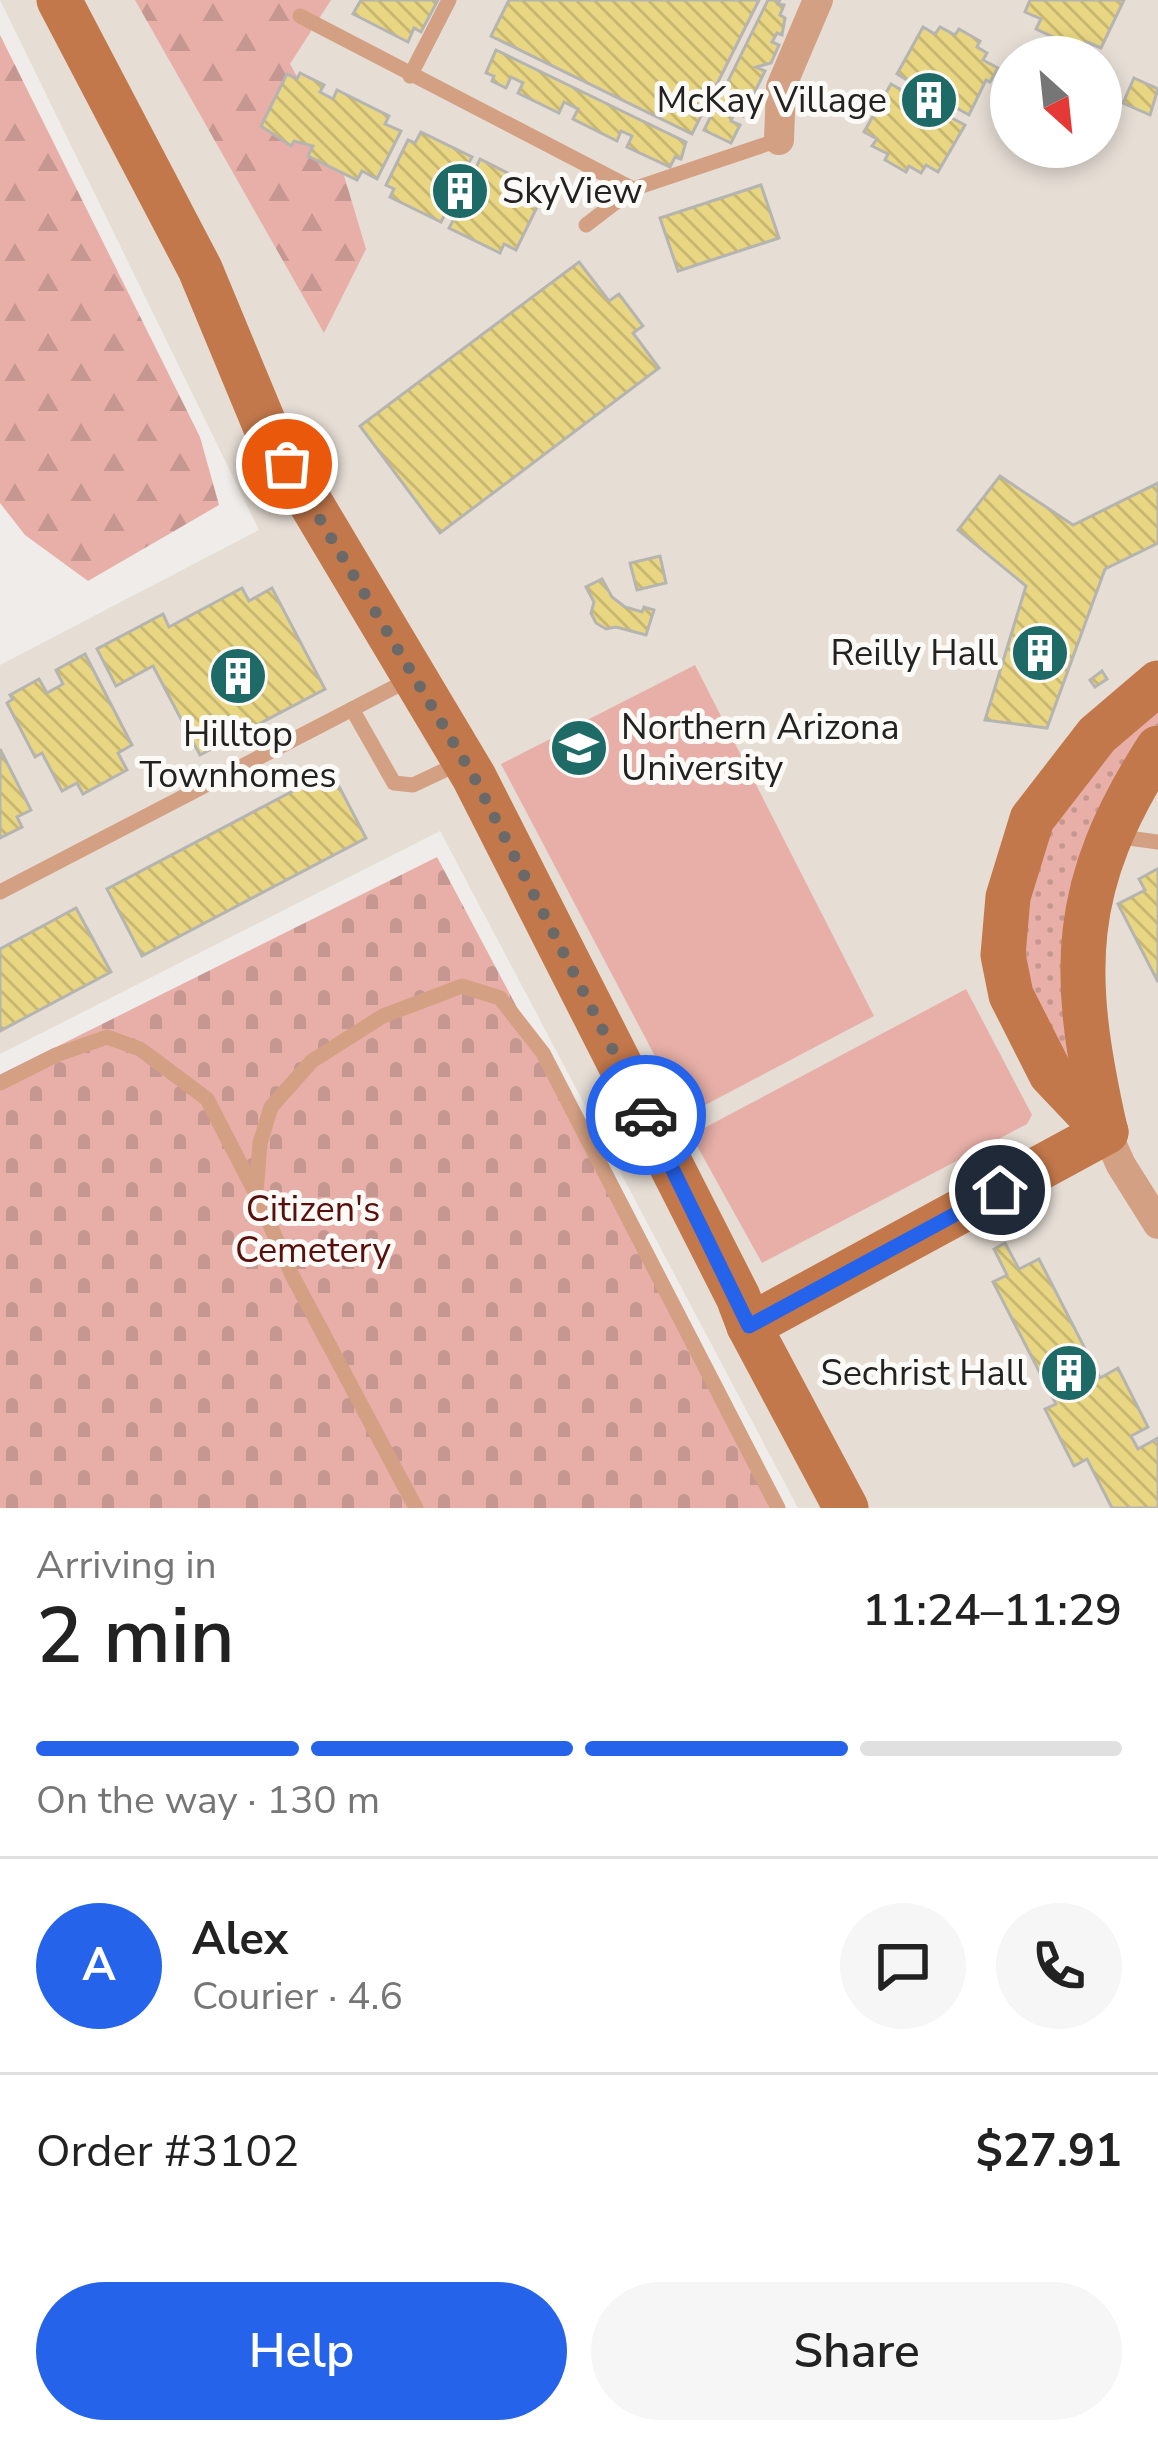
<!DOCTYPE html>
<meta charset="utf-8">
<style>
:root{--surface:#fff;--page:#f6f6f6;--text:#222;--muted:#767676;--line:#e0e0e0;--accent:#2563eb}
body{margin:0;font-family:"Nunito Sans",sans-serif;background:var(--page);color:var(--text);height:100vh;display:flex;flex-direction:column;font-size:45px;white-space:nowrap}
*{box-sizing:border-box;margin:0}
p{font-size:39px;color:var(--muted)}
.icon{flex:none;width:66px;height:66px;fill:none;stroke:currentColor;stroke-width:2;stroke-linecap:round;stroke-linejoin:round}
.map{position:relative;height:1508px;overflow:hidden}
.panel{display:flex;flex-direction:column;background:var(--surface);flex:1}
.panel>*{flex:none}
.needle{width:78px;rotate:153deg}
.tools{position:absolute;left:990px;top:36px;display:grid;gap:24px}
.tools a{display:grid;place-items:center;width:132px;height:132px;border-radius:50%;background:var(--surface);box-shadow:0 6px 18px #0003;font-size:60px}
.pin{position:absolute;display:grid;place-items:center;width:102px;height:102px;color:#fff;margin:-51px;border:6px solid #fff;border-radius:50%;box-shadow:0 3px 12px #0007}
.courier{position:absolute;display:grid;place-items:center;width:120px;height:120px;margin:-60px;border:9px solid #2563eb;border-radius:50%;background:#fff;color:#222;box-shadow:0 3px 15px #0007}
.head em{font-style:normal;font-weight:600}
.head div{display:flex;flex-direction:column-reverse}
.head{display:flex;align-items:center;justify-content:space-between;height:204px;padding:0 36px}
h1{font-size:78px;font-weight:600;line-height:90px}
.bar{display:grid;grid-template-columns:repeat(4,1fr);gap:18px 12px;align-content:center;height:144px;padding:0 36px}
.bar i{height:15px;border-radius:9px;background:var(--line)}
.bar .selected{background:var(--accent)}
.bar p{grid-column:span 4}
.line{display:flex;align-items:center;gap:30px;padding:0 36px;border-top:3px solid var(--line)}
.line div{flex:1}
.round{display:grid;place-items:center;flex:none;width:126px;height:126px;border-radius:63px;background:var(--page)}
.action{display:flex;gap:24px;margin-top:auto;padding:24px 36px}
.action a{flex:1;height:138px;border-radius:72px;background:var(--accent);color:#fff;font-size:48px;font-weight:600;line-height:138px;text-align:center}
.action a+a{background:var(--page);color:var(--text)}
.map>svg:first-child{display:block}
.built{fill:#e6ded5;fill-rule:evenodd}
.grass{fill:url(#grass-dots)}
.forest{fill:url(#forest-firs)}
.cemetery{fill:url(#cemetery-stones)}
.park{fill:#e7afa8}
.building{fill:url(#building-back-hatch);stroke:#b5b4b1;stroke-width:3}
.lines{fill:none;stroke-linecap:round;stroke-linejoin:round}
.lane{stroke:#d4a083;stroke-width:15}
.street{stroke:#d4a083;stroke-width:30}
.secondary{stroke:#c3784b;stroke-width:45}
.done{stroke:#6a6967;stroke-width:12;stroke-dasharray:0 21.6}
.route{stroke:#2563eb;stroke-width:15}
.labels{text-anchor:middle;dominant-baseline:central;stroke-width:10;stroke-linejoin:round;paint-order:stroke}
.poi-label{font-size:36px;fill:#232221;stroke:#fcfaf7;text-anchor:end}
.park-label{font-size:36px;fill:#5a0f0d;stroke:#fcfaf7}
</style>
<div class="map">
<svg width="1158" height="1508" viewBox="0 0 1158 1508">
<defs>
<pattern id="grass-dots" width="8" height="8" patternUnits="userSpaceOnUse" patternTransform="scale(3)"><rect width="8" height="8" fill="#e7afa8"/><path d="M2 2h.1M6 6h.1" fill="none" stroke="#c69690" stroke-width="1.8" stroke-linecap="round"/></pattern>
<pattern id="forest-firs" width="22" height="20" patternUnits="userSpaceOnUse" patternTransform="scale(3)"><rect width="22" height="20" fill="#e7afa8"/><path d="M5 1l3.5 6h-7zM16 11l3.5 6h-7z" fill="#c69690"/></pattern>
<pattern id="cemetery-stones" width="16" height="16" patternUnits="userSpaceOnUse" patternTransform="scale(3)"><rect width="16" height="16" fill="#e7afa8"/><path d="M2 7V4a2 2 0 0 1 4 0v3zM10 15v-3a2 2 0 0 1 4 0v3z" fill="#c69690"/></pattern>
<pattern id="building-back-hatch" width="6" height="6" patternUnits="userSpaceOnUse" patternTransform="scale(3)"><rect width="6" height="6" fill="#e9d683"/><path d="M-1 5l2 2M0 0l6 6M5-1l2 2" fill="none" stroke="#c8b771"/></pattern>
</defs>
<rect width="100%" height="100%" fill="#efece9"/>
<path class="built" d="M0 0H1158V1508H798L440 831 0 1054V665L259 530ZM1011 57H1101V147H1011Z"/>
<polygon class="grass" points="1158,701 1158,725 1147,735 1077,1057 1064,1061 1027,993 1022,903 1048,829 1087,767"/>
<g class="forest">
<polygon points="135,0 331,0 290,64 334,142 366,249 324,333"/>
<polygon points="0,35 200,437 219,505 88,581 25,535 0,503"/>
</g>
<polygon class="cemetery" points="437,857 783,1508 0,1508 0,1075"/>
<g class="park">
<polygon points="695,665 874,1016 686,1115 501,764"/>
<polygon points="966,989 1032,1115 1027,1124 762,1263 691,1135"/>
</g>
<g class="building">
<polygon points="361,0 438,0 421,32 414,28 408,42 353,14"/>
<polygon points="509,0 759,0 692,134 491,36"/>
<polygon points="768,0 780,0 778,4 784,5 780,15 785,18 782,35 777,33 772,42 779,45 771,63 756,67 765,71 743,116 735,112 731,121 740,125 731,143 704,130"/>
<polygon points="1030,0 1124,0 1101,48 1087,42 1083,50 1071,45 1068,51 1050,44 1053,37 1036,29 1041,19 1025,12"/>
<polygon points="923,27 935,34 940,27 955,35 959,29 980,41 977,47 987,53 983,60 998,68 990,82 986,80 969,115 953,106 948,116 965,125 938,172 926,165 921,173 909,166 906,172 885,160 888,154 872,146 877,139 864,132 891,84 907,93 912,83 897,74"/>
<polygon points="496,50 686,142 681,159 675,157 670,167 627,147 632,136 621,131 617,141 573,119 578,109 564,102 559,113 518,93 523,83 511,77 506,88 492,81 494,76 486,73"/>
<polygon points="300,73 324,85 320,92 333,99 337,90 389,116 385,124 401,131 377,179 362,171 357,180 308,156 313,146 294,141 291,146 261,126 287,74 297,79"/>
<polygon points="1134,78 1158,89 1150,115 1123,103"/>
<polygon points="421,132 472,157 467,166 475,170 480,159 531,185 527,194 539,203 516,250 504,244 500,253 449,228 455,217 446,212 441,222 390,197 394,189 386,185 408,140 415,143"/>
<polygon points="761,185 779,238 678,271 660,218"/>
<polygon points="579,262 609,301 619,294 643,326 633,333 659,368 440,533 360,426"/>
<polygon points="1000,476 1073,525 1158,483 1158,543 1105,569 1047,728 985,720 1026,586 958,530"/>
<polygon points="660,556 666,583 637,590 630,563"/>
<polygon points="602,579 612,597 625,607 642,612 644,607 654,610 646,635 616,627 606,629 596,623 591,613 594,602 586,587"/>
<polygon points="242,588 249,601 272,588 325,689 200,755 153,666 116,686 97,649 163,614 169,627"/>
<polygon points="85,654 132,745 118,753 127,770 83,794 77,783 62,791 42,753 35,757 7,703 13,699 10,695 39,679 47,693 63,684 56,670"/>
<polygon points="1102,671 1107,679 1095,687 1090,680"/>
<polygon points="0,749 31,810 17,817 22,827 0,838"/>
<polygon points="331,771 366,838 142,956 107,889"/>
<polygon points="1157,869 1158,870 1158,982 1118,904 1145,890 1139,879"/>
<polygon points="76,908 111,972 0,1031 0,949"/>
<polygon points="1005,1243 1019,1269 1039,1259 1100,1378 1118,1368 1148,1427 1131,1436 1138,1449 1158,1438 1158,1508 1112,1508 1087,1459 1074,1466 1045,1409 1056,1404 993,1282 1007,1275 994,1249"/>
</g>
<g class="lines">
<g class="lane">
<polyline points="300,16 633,189 779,140"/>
<polyline points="410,76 449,0"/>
<polyline points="586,225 633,189"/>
<polyline points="352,709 394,783 413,785 462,762"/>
<polyline points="1114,836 1158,842"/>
<polyline points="0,892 412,678"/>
<polyline points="0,1083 56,1055 107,1037 140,1049 207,1099 254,1190"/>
<polyline points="416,1508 292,1275 256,1193 260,1143 271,1107 312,1061 383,1016 462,986 500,998 543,1053 778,1508"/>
</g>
<g class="street">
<polyline points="779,140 781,87 818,0"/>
<polyline points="1106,1132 1121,1165 1158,1224"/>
</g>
<g class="secondary">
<polyline points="59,0 200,269 266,428 474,777 738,1297 749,1326 846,1508"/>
<path d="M1105 1129C1070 973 1069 886 1158 748"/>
<polyline points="1106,1132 1051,1074 1011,995 1003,955 1008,897 1032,819 1097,735 1158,683"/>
<polyline points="749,1326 1106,1132"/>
</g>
</g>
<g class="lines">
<polyline class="done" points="287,464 474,777 646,1115"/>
<polyline class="route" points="646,1115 749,1326 1000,1190"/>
</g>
<defs>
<g id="building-disc" transform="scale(3)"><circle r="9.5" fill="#1e6a66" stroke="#fcfaf7"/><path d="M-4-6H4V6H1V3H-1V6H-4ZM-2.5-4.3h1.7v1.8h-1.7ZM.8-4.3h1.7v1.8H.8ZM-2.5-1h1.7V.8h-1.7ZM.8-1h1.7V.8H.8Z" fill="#fff"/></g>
<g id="university-disc" transform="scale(3)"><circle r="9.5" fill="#1e6a66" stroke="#fcfaf7"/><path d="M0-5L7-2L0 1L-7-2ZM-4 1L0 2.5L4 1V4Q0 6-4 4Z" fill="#fff"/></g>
</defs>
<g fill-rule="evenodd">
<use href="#building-disc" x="929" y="100"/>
<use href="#building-disc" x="460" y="191"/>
<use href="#building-disc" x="1040" y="653"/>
<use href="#building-disc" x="238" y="676"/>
<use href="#university-disc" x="579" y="748"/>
<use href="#building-disc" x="1069" y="1373"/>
</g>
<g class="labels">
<g class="poi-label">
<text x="887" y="100">McKay Village</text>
<text x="502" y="191" text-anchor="start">SkyView</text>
<text x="998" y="653">Reilly Hall</text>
<text x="621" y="727" text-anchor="start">Northern Arizona<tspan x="621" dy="41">University</tspan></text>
<text x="238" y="734" text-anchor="middle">Hilltop<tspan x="238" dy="41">Townhomes</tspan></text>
<text x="1027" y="1373">Sechrist Hall</text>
</g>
<g class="park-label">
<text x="313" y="1209">Citizen's<tspan x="313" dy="41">Cemetery</tspan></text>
</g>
</g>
</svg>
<div class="tools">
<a><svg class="needle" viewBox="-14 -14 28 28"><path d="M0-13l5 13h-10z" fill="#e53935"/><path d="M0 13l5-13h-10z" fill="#767676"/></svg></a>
</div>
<div class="pin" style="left:287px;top:464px;background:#ea580c"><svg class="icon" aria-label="bag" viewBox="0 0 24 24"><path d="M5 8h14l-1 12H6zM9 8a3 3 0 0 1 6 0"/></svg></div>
<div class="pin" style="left:1000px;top:1190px;background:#1f2937"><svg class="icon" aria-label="home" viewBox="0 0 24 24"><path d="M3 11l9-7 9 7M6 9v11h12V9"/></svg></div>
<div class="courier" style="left:646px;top:1115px"><svg class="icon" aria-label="car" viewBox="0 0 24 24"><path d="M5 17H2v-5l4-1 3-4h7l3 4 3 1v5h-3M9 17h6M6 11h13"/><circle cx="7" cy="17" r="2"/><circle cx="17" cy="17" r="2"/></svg></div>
</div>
<section class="panel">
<div class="head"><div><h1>2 min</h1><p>Arriving in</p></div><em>11:24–11:29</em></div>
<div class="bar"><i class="selected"></i><i class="selected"></i><i class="selected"></i><i></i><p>On the way · 130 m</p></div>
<div class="line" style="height:216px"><b class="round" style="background:var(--accent);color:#fff">A</b><div><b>Alex</b><p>Courier · 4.6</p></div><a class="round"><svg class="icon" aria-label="chat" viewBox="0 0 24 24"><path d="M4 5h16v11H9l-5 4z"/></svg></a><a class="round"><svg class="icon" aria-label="phone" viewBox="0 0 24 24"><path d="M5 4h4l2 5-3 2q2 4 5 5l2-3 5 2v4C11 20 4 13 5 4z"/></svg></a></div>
<div class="line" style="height:156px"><div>Order #3102</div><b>$27.91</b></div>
<div class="action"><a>Help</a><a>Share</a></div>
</section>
